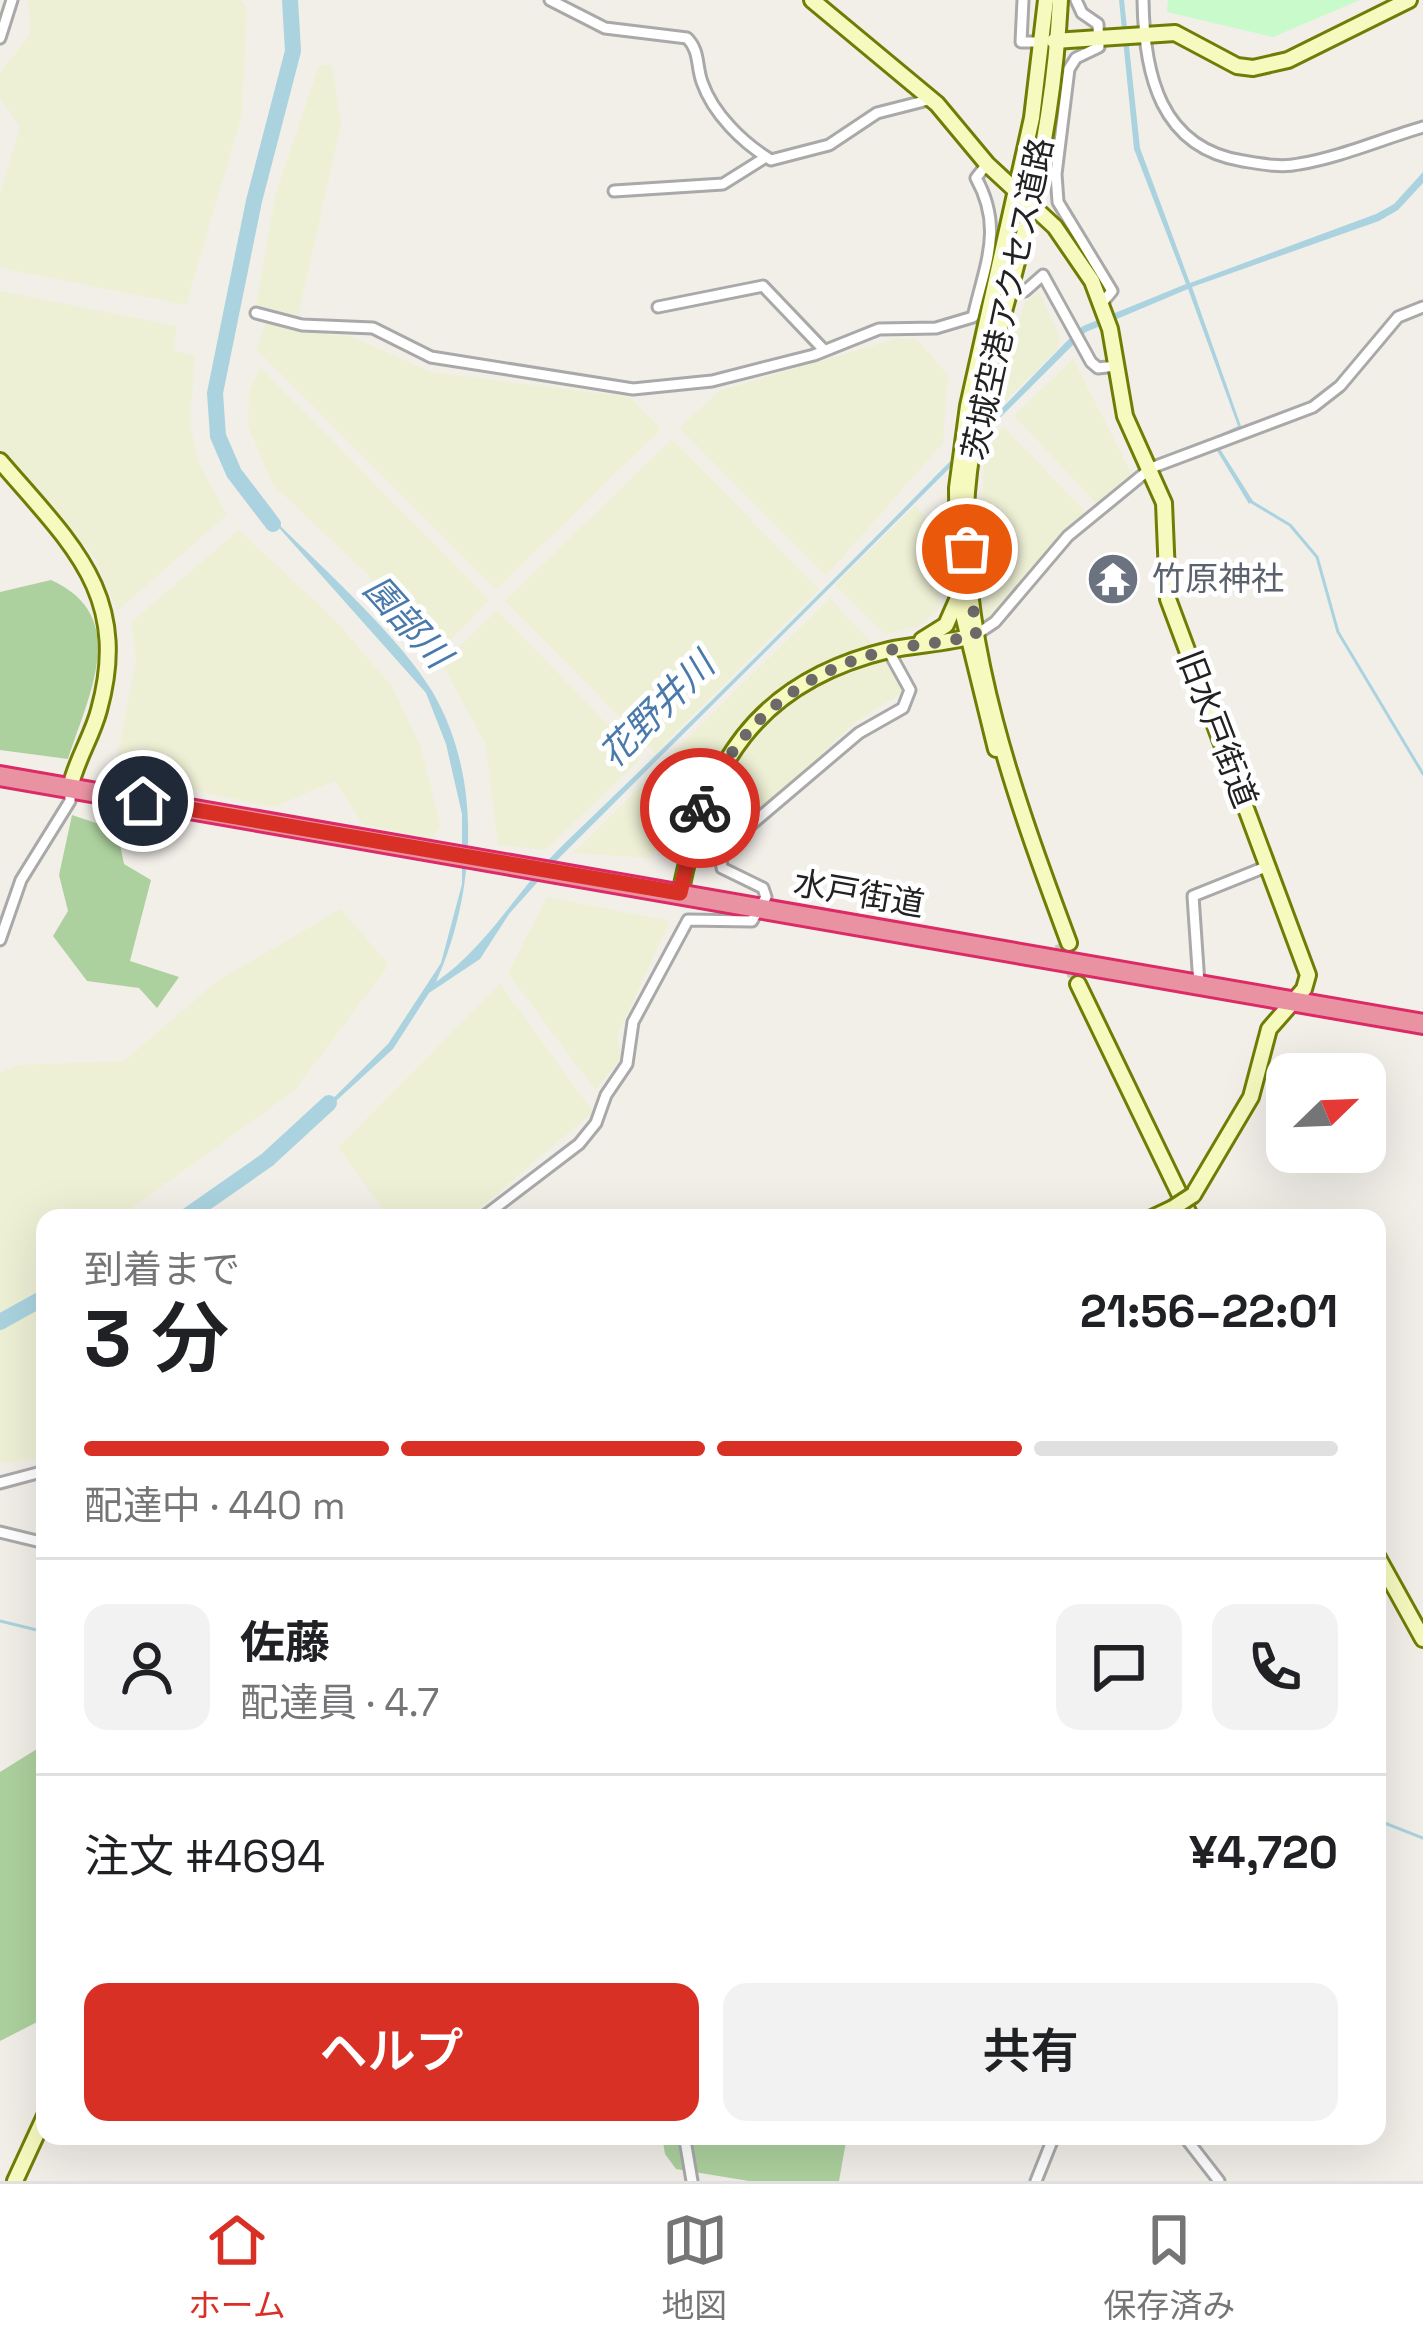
<!DOCTYPE html>
<html lang="ja">
<meta charset="utf-8">
<style>
:root{--surface:#fff;--page:#f2f2f2;--text:#202124;--muted:#757577;--line:#e0e0e0;--accent:#d93025}
body{margin:0;font-family:"Space Grotesk","Noto Sans JP",sans-serif;background:var(--page);color:var(--text);height:100vh;display:flex;flex-direction:column;font-size:45px;white-space:nowrap}
*{box-sizing:border-box;margin:0}
p{font-size:39px;color:var(--muted)}
.icon{flex:none;width:66px;height:66px;fill:none;stroke:currentColor;stroke-width:2;stroke-linecap:round;stroke-linejoin:round}
.map{position:relative;flex:1;overflow:hidden}
.panel{position:absolute;left:36px;top:1209px;width:1350px;height:936px;display:flex;flex-direction:column;background:var(--surface);border-radius:24px;box-shadow:0 12px 48px #0002}
.panel>*{flex:none}
.needle{width:78px;rotate:67deg}
.tools{position:absolute;left:1266px;top:1053px;display:grid;gap:24px}
.tools a{display:grid;place-items:center;width:120px;height:120px;border-radius:24px;background:var(--surface);box-shadow:0 12px 48px #0002;font-size:60px}
.pin{position:absolute;display:grid;place-items:center;width:102px;height:102px;color:#fff;margin:-51px;border:6px solid #fff;border-radius:50%;box-shadow:0 3px 12px #0007}
.courier{position:absolute;display:grid;place-items:center;width:120px;height:120px;margin:-60px;border:9px solid #d93025;border-radius:50%;background:#fff;color:#222;box-shadow:0 3px 15px #0007}
.overview em{font-style:normal;font-weight:600}
.overview div{display:flex;flex-direction:column-reverse}
.overview{display:flex;align-items:center;justify-content:space-between;height:204px;padding:0 48px}
h1{font-size:78px;font-weight:600;line-height:90px}
.bar{display:grid;grid-template-columns:repeat(4,1fr);gap:18px 12px;align-content:center;height:144px;padding:0 48px}
.bar i{height:15px;border-radius:9px;background:var(--line)}
.bar .on{background:var(--accent)}
.bar p{grid-column:span 4}
.line{display:flex;align-items:center;gap:30px;padding:0 48px;border-top:3px solid var(--line)}
.line div{flex:1}
.round{display:grid;place-items:center;flex:none;width:126px;height:126px;border-radius:24px;background:var(--page)}
.primary-button{display:flex;gap:24px;margin-top:auto;padding:24px 48px}
.primary-button a{flex:1;height:138px;border-radius:24px;background:var(--accent);color:#fff;font-size:48px;font-weight:600;line-height:138px;text-align:center}
.primary-button a+a{background:var(--page);color:var(--text)}
.menu{display:flex;justify-content:space-around;align-items:center;height:168px;border-top:3px solid var(--line);background:var(--surface);font-size:33px;color:var(--muted)}
.menu a{display:grid;justify-items:center;gap:6px}
.menu .on{color:var(--accent)}
.map>svg:first-child{display:block}
.farmland{fill:#eef0d5}
.forest{fill:#add19e}
.park{fill:#c8facc}
.water{fill:#aad3df}
.lines{fill:none;stroke-linecap:round;stroke-linejoin:round}
.stream{stroke:#aad3df;stroke-width:3}
.river{stroke:#aad3df;stroke-width:16}
.secondary-tunnel{stroke:#c8c6c1;stroke-width:14;stroke-dasharray:14 7;stroke-linecap:butt}
.street-casing{stroke:#a9a9a9;stroke-width:15}
.secondary-casing{stroke:#707d05;stroke-width:20}
.highway-casing{stroke:#dc2a67;stroke-width:24}
.street{stroke:#fff;stroke-width:9}
.secondary{stroke:#f7fabf;stroke-width:14}
.highway{stroke:#e892a2;stroke-width:18}
.secondary-bridge-casing{stroke:#707d05;stroke-width:20;stroke-linecap:butt}
.secondary-bridge{stroke:#f7fabf;stroke-width:14}
.done{stroke:#6b6a68;stroke-width:12;stroke-dasharray:0 21.6}
.route{stroke:#d93025;stroke-width:15}
.labels{text-anchor:middle;dominant-baseline:central;stroke-width:10;stroke-linejoin:round;paint-order:stroke}
.street-label{font-size:33px;fill:#222;stroke:#fff}
.worship-label{font-size:33px;fill:#5b616d;stroke:#fff;text-anchor:start}
.water-label{font-size:36px;font-style:italic;fill:#4a7aab;stroke:#fff}
</style>
<div class="map">
<svg width="1423" height="2181" viewBox="0 0 1423 2181">
<rect width="100%" height="100%" fill="#f2efe9"/>
<g class="farmland">
<polygon points="28,0 240,0 247,8 242,115 186,305 0,268 0,195 20,126 0,98 0,73 30,35"/>
<polygon points="319,65 332,65 341,124 298,316 256,304 276,193"/>
<polygon points="0,291 177,326 174,350 195,356 190,423 199,464 227,515 117,611 95,558 0,448"/>
<polygon points="1039,292 1060,337 1058,349 999,407 993,406 1025,302"/>
<polygon points="266,322 293,331 350,336 431,372 630,397 661,429 496,590 257,350"/>
<polygon points="895,339 917,339 948,375 943,443 826,576 679,428 719,391"/>
<polygon points="1073,359 1132,474 1097,504 1014,416"/>
<polygon points="260,367 489,600 434,657 367,574 273,485 248,426 249,392"/>
<polygon points="1004,427 1087,513 988,621 983,618 980,546 985,442"/>
<polygon points="672,439 819,589 655,753 505,601"/>
<polygon points="915,506 937,528 939,608 919,626 885,634 835,585"/>
<polygon points="239,530 334,619 391,685 420,745 441,826 432,838 363,825 335,781 274,807 114,774 136,658 131,622"/>
<polygon points="830,598 903,677 906,690 854,723 737,836 664,761"/>
<polygon points="497,610 641,759 545,850 498,845 485,743 442,664"/>
<polygon points="657,770 680,799 679,817 665,843 649,858 573,853"/>
<polygon points="547,897 670,921 617,1036 622,1057 595,1090 508,973"/>
<polygon points="341,909 389,965 294,1091 118,1218 45,1218 45,1457 0,1464 0,1073 18,1065 124,1061 217,981"/>
<polygon points="500,984 593,1112 468,1218 389,1218 338,1147"/>
</g>
<g class="forest">
<path d="M51 580C131 616 89 694 68 759L0 750V592Z"/>
<polygon points="72,815 117,830 124,864 151,880 130,961 179,977 157,1008 139,988 87,981 53,936 68,911 59,875"/>
<polygon points="45,1744 45,2018 0,2041 0,1772"/>
<polygon points="662,2136 847,2136 839,2181 749,2181 676,2169 665,2154"/>
</g>
<polygon class="park" points="1168,0 1360,0 1273,37 1167,12"/>
<path class="water" d="M1119 0H1124L1140 148 1190 283 1376 214 1394 204 1423 172V183L1398 210 1379 221 1192 287 1242 429 1215 441 1253 501 1249 504 1210 439 1238 426 1188 289 1086 332 560 857 509 914 480 959 429 993 393 1049 269 1162 388 1044 441 963 462 884V814L446 744 426 693 257 503C308 555 396 631 432 691 484 779 475 895 436 982 490 944 517 889 565 843 736 679 903 511 1067 341L1083 326 1186 284 1134 149Z"/>
<g class="lines">
<g class="stream">
<polyline points="1250,501 1290,525 1317,557 1338,632 1423,774"/>
<polyline points="0,1621 45,1632"/>
<polyline points="1377,1820 1423,1838"/>
</g>
<g class="river">
<polyline points="273,524 234,473 218,436 215,393 254,201 293,51 290,0"/>
<polyline points="184,1218 267,1160 329,1103"/>
<polyline points="0,1322 45,1297"/>
</g>
<polyline class="secondary-tunnel" points="1061,943 1078,984"/>
<g class="street-casing">
<g id="street">
<path d="M550 0 605 28 687 38C700 51 696 65 702 82 713 114 743 143 771 160L829 145 877 113 932 99"/>
<polyline points="1023,0 1021,42 1042,42"/>
<polyline points="1076,0 1082,13 1098,24 1099,47 1076,58 1069,69 1056,174 1058,202 1112,291 1102,303"/>
<path d="M1143 0C1144 74 1160 148 1243 161 1261 164 1281 168 1299 164 1341 157 1382 139 1423 127"/>
<polyline points="0,38 12,0"/>
<polyline points="614,191 723,184 766,157"/>
<polyline points="1025,291 1043,275 1091,362 1098,368 1116,366"/>
<polyline points="658,307 763,286 824,350"/>
<path d="M256 313 302 325 373 328 431 357 633 389 712 381 814 355 879 329 936 328 973 317C985 264 1004 228 976 178L987 164"/>
<polyline points="977,634 995,622 1068,536 1151,468 1313,407 1340,386 1398,317 1423,307"/>
<polyline points="0,940 21,880 70,801 70,790"/>
<polyline points="1199,984 1193,896 1268,866"/>
<polyline points="482,1218 579,1144 596,1123 606,1095 627,1064 633,1022 688,920 752,921 766,897 763,888 722,868 720,851 859,733 903,708 910,690 888,650"/>
<polyline points="0,1483 45,1471"/>
<polyline points="0,1532 45,1543"/>
<polyline points="1184,2136 1219,2181"/>
<polyline points="685,2140 692,2181"/>
<polyline points="1036,2181 1054,2136"/>
</g>
</g>
<g class="secondary-casing">
<g id="secondary">
<polyline points="812,0 937,104 987,164 1055,227 1092,281 1110,329 1125,416 1164,503 1168,599 1308,975 1304,989 1269,1029 1251,1097 1193,1195"/>
<path d="M1060 0C1056 79 1043 158 1024 234 1004 319 974 405 967 492 957 640 1018 806 1069 943"/>
<polyline points="1054,41 1175,33 1237,66 1253,68 1288,60 1409,0"/>
<path d="M0 461C71 544 131 594 99 710 92 737 76 760 70 788"/>
<polyline points="922,640 946,625 957,600"/>
<polyline points="996,749 958,594 957,488 968,406 1032,118 1046,0"/>
<path d="M680 894C706 766 755 682 889 650 916 644 945 644 972 636"/>
<polyline points="1078,984 1191,1218"/>
<polyline points="1152,1218 1173,1208"/>
<polyline points="1377,1556 1423,1639"/>
<polyline points="15,2181 45,2116"/>
</g>
</g>
<g class="highway-casing">
<polyline id="highway" points="0,776 1423,1024"/>
</g>
<use href="#street" class="street"/>
<use href="#secondary" class="secondary"/>
<use href="#highway" class="highway"/>
<g class="secondary-bridge-casing">
<polyline id="secondary-bridge" points="1173,1208 1193,1195"/>
</g>
<use href="#secondary-bridge" class="secondary-bridge"/>
</g>
<g class="lines">
<path class="done" d="M700 808C739 723 801 669 894 649 921 643 950 643 976 634L967 549"/>
<polyline class="route" points="143,801 680,893 700,808"/>
</g>
<defs>
<g id="temple-disc" transform="scale(2.7)"><circle r="9.5" fill="#6b7280" stroke="#fff"/><path d="M0-6L5-2H3V0L6.5 2.5H4V6H1.5V3h-3V6H-4V2.5H-6.5L-3 0V-2H-5Z" fill="#fff"/></g>
</defs>
<g fill-rule="evenodd">
<use href="#temple-disc" x="1113" y="579"/>
</g>
<g class="labels">
<g class="street-label">
<text transform="translate(1008 299) rotate(-78)">茨城空港アクセス道路</text>
<text transform="translate(1217 729) rotate(69)">旧水戸街道</text>
<text transform="translate(859 894) rotate(10)">水戸街道</text>
</g>
<g class="worship-label">
<text x="1152" y="579">竹原神社</text>
</g>
<g class="water-label">
<text transform="translate(407 622) rotate(48)">園部川</text>
<text transform="translate(657 710) rotate(-45)">花野井川</text>
</g>
</g>
</svg>
<div class="tools">
<a><svg class="needle" viewBox="-14 -14 28 28"><path d="M0-13l5 13h-10z" fill="#e53935"/><path d="M0 13l5-13h-10z" fill="#757577"/></svg></a>
</div>
<div class="pin" style="left:967px;top:549px;background:#ea580c"><svg class="icon" aria-label="bag" viewBox="0 0 24 24"><path d="M5 8h14l-1 12H6zM9 8a3 3 0 0 1 6 0"/></svg></div>
<div class="pin" style="left:143px;top:801px;background:#1f2937"><svg class="icon" aria-label="home" viewBox="0 0 24 24"><path d="M3 11l9-7 9 7M6 9v11h12V9"/></svg></div>
<div class="courier" style="left:700px;top:808px"><svg class="icon" aria-label="bike" viewBox="0 0 24 24"><circle cx="6" cy="16" r="4"/><circle cx="18" cy="16" r="4"/><path d="M6 16l4-8h5l3 8M10 8l3 8H6M13 5h3"/></svg></div>
<section class="panel">
<div class="overview"><div><h1>3 分</h1><p>到着まで</p></div><em>21:56–22:01</em></div>
<div class="bar"><i class="on"></i><i class="on"></i><i class="on"></i><i></i><p>配達中 · 440 m</p></div>
<div class="line" style="height:216px"><a class="round"><svg class="icon" aria-label="person" viewBox="0 0 24 24"><circle cx="12" cy="8" r="4"/><path d="M4 21q1-7 8-7t8 7"/></svg></a><div><b>佐藤</b><p>配達員 · 4.7</p></div><a class="round"><svg class="icon" aria-label="chat" viewBox="0 0 24 24"><path d="M4 5h16v11H9l-5 4z"/></svg></a><a class="round"><svg class="icon" aria-label="phone" viewBox="0 0 24 24"><path d="M5 4h4l2 5-3 2q2 4 5 5l2-3 5 2v4C11 20 4 13 5 4z"/></svg></a></div>
<div class="line" style="height:156px"><div>注文 #4694</div><b>¥4,720</b></div>
<div class="primary-button"><a>ヘルプ</a><a>共有</a></div>
</section>
</div>
<nav class="menu">
<a class="on"><svg class="icon" aria-label="home" viewBox="0 0 24 24"><path d="M3 11l9-7 9 7M6 9v11h12V9"/></svg>ホーム</a>
<a><svg class="icon" aria-label="map" viewBox="0 0 24 24"><path d="M3 6l6-2 6 2 6-2v14l-6 2-6-2-6 2zM9 4v14M15 6v14"/></svg>地図</a>
<a><svg class="icon" aria-label="saved" viewBox="0 0 24 24"><path d="M7 4h10v16l-5-4-5 4z"/></svg>保存済み</a>
</nav>
